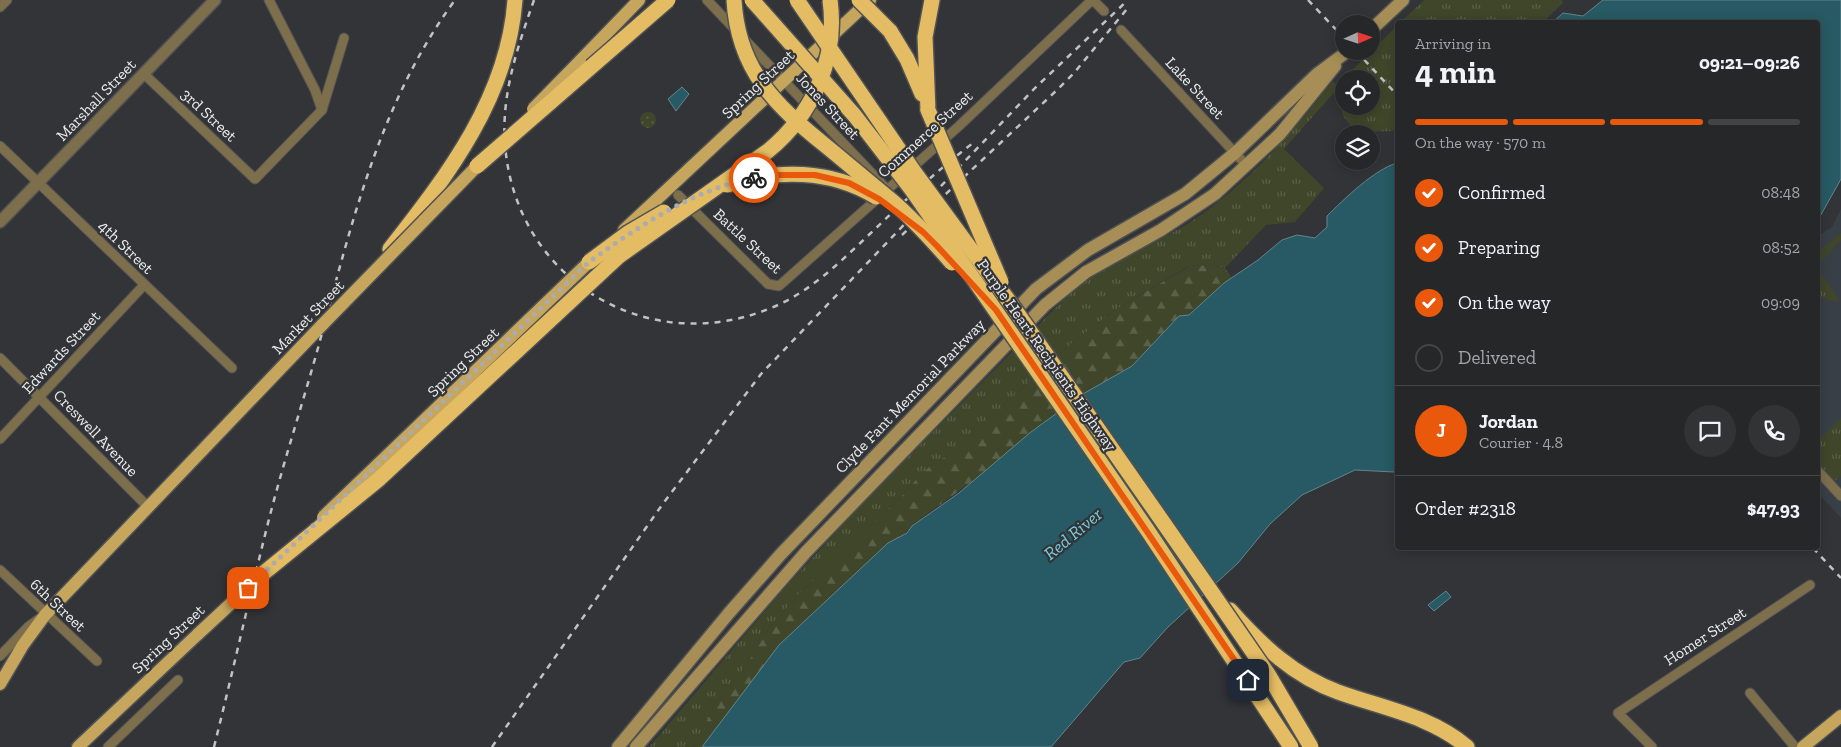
<!DOCTYPE html>
<meta charset="utf-8">
<style>
:root{--surface:#262729;--page:#323335;--text:#f1f3f6;--muted:#a4a5a8;--line:#424446;--accent:#ea580c}
body{margin:0;font-family:"Zilla Slab",serif;background:var(--page);color:var(--text);height:100vh;display:flex;flex-direction:column;font-size:19px;white-space:nowrap}
*{box-sizing:border-box;margin:0}
p{font-size:16px;color:var(--muted)}
.icon{flex:none;width:28px;height:28px;fill:none;stroke:currentColor;stroke-width:2;stroke-linecap:round;stroke-linejoin:round}
.map{position:relative;flex:1;overflow:hidden}
.drawer{position:absolute;left:1395px;top:20px;width:425px;height:530px;display:flex;flex-direction:column;background:var(--surface);border-radius:5px;box-shadow:0 2px 12px #0003,0 0 0 1px var(--line)}
.drawer>*{flex:none}
.needle{width:32px;rotate:87deg}
.buttons{position:absolute;left:1335px;top:15px;display:grid;gap:10px}
.buttons a{display:grid;place-items:center;width:45px;height:45px;border-radius:50%;background:var(--surface);box-shadow:0 2px 12px #0003,0 0 0 1px var(--line);font-size:25px}
.pin{position:absolute;display:grid;place-items:center;width:42px;height:42px;color:#fff;margin:-21px;border-radius:10px;box-shadow:0 2px 8px #0006}
.courier{position:absolute;display:grid;place-items:center;width:50px;height:50px;margin:-25px;border:4px solid #ea580c;border-radius:50%;background:#fff;color:#222;box-shadow:0 1px 6px #0007}
.headline em{font-style:normal;font-weight:800}
.headline div{display:flex;flex-direction:column-reverse}
.headline{display:flex;align-items:center;justify-content:space-between;height:85px;padding:0 20px}
h1{font-size:32px;font-weight:800;line-height:38px}
.bar{display:grid;grid-template-columns:repeat(4,1fr);gap:8px 5px;align-content:center;height:60px;padding:0 20px}
.bar i{height:6px;border-radius:4px;background:var(--line)}
.bar .active{background:var(--accent)}
.bar p{grid-column:span 4}
.line{display:flex;align-items:center;gap:12px;padding:0 20px;border-top:1px solid var(--line)}
.line div{flex:1}
.round{display:grid;place-items:center;flex:none;width:52px;height:52px;border-radius:26px;background:var(--page)}
ol{padding:0 20px;list-style:none}
li{display:flex;align-items:center;gap:15px;height:55px}
li p{margin-inline-start:auto}
li .icon{padding:5px;border-radius:50%;background:var(--accent);color:#fff;stroke-width:4}
li:last-child{color:var(--muted)}
li i{width:28px;height:28px;border:2px solid var(--line);border-radius:50%}
.map>svg:first-child{display:block}
.built{fill:#383f46}
.grass{fill:url(#grass-tufts);fill-rule:evenodd}
.forest{fill:url(#forest-firs)}
.park{fill:url(#park-dots)}
.water{fill:#275a64;stroke:#62868e}
.lines{fill:none;stroke-linecap:round;stroke-linejoin:round}
.minor-casing{stroke:#505254;stroke-width:11}
.tertiary-casing{stroke:#505254;stroke-width:14}
.secondary-casing{stroke:#505254;stroke-width:15}
.primary-casing{stroke:#505254;stroke-width:15}
.motorway-casing{stroke:#505254;stroke-width:18}
.minor{stroke:#7d6e4c;stroke-width:9}
.tertiary{stroke:#7d6e4c;stroke-width:11}
.secondary{stroke:#a68e56;stroke-width:12}
.primary{stroke:#c6a65d;stroke-width:12}
.motorway{stroke:#e3bc63;stroke-width:15}
.rail{stroke:#c0c2c5;stroke-width:2.5;stroke-dasharray:6 6;stroke-linecap:butt}
.primary-bridge-casing{stroke:#505254;stroke-width:15;stroke-linecap:butt}
.motorway-bridge-casing{stroke:#505254;stroke-width:18;stroke-linecap:butt}
.primary-bridge{stroke:#c6a65d;stroke-width:12}
.motorway-bridge{stroke:#e3bc63;stroke-width:15}
.done{stroke:#aaacaf;stroke-width:5;stroke-dasharray:0 9}
.route{stroke:#ea580c;stroke-width:6}
.labels{text-anchor:middle;dominant-baseline:central;stroke-width:4.5;stroke-linejoin:round;paint-order:stroke}
.street-label{font-size:16px;fill:#ebedef;stroke:#323437}
.water-label{font-size:18px;font-style:italic;fill:#78cee0;stroke:#323437}
</style>
<div class="map">
<svg width="1841" height="747" viewBox="0 0 1841 747">
<defs>
<pattern id="grass-tufts" width="24" height="20" patternUnits="userSpaceOnUse" patternTransform="scale(1.25)"><rect width="24" height="20" fill="#3f462a"/><path d="M3 7l-1-3M5 7V3M7 7l1-3M15 17l-1-3M17 17v-4M19 17l1-3" fill="none" stroke="#5b6149"/></pattern>
<pattern id="forest-firs" width="22" height="20" patternUnits="userSpaceOnUse" patternTransform="scale(1.25)"><rect width="22" height="20" fill="#3f462a"/><path d="M5 1l3.5 6h-7zM16 11l3.5 6h-7z" fill="#5b6149"/></pattern>
<pattern id="park-dots" width="8" height="8" patternUnits="userSpaceOnUse" patternTransform="scale(1.25)"><rect width="8" height="8" fill="#3f462a"/><path d="M2 2h.1M6 6h.1" fill="none" stroke="#5b6149" stroke-width="1.8" stroke-linecap="round"/></pattern>
</defs>
<rect width="100%" height="100%" fill="#323437"/>
<polygon class="built" points="1841,209 1841,518 1818,493 1818,236 1832,227"/>
<g class="grass">
<polygon points="1424,0 1562,0 1563,3 1543,22 1401,22"/>
<path d="M1397 26V131L1356 132 1343 116 1338 88 1284 149 1324 188 1295 222 1266 225 1225 268 1209 265 1189 266 1118 308 1068 346 1012 397 977 429 963 450 936 461 920 475 902 496 798 595 769 629 736 681 716 703 693 747H649L785 588 855 511 1067 296C1076 289 1084 281 1094 275 1131 251 1174 236 1209 209 1257 173 1297 127 1333 81L1339 87 1341 81ZM1344 79H1371V106H1344Z"/>
<polygon points="1841,233 1841,240 1824,258 1818,261 1818,252"/>
<polygon points="1821,273 1840,301 1831,301 1818,295 1821,286 1818,277"/>
<polygon points="1841,418 1841,475 1834,482 1818,465 1818,441"/>
</g>
<polygon class="forest" points="1209,265 1225,268 1232,278 1189,315 1179,316 1132,366 916,522 739,700 702,747 693,747 716,703 736,681 769,629 798,595 902,496 920,475 936,461 963,450 977,429 1068,346 1118,308 1190,266"/>
<circle class="park" cx="648" cy="120" r="8"/>
<g class="water">
<polygon points="1603,0 1841,0 1841,179 1818,220 1818,22 1553,22 1563,13 1583,16"/>
<polygon points="682,87 689,94 676,111 668,99"/>
<path d="M1397 163V470L1394 472 1355 470 1302 495 1270 524 1238 563 1168 627 1140 658 1124 662 1051 747H702L779 645 888 543 907 533 912 526 959 493 1031 432 1083 394 1132 366 1179 316 1189 315 1224 283 1258 260 1282 240 1297 235 1315 238 1327 227V216C1343 200 1375 169 1397 163Z"/>
<polygon points="1446,591 1451,597 1434,611 1428,605"/>
</g>
<g class="lines">
<g class="minor-casing">
<g id="minor">
<polyline points="269,0 315,90 322,110"/>
<polyline points="707,0 884,186"/>
<polyline points="1093,0 1104,11"/>
<polyline points="0,7 7,0"/>
<polyline points="1121,30 1247,166"/>
<polyline points="143,73 255,179 322,110 344,38"/>
<polyline points="0,146 232,368"/>
<polyline points="678,195 768,284 779,286 959,126 1092,0"/>
<polyline points="0,358 148,507"/>
<polyline points="0,439 144,285"/>
<polyline points="1818,471 1841,496"/>
<polyline points="0,570 97,661"/>
<polyline points="0,656 28,627 39,619"/>
<polyline points="1750,693 1795,747"/>
<polyline points="108,747 178,680"/>
<polyline points="1652,747 1618,713 1810,585"/>
</g>
</g>
<g class="tertiary-casing">
<polyline id="tertiary" points="0,222 215,0"/>
</g>
<g class="secondary-casing">
<g id="secondary">
<polyline points="1371,30 1403,0"/>
<polyline points="618,747 729,613 781,554 1036,289 1088,250 1185,194 1235,153 1317,74 1348,51"/>
<polyline points="636,747 806,552 1045,305 1086,272 1161,230 1215,194 1280,134 1335,66"/>
</g>
</g>
<g class="primary-casing">
<g id="primary">
<polyline points="580,61 639,0"/>
<polyline points="624,230 870,0"/>
<polyline points="0,684 23,645 45,615 323,324"/>
<polyline points="78,747 198,634"/>
<polyline points="1803,747 1841,716"/>
</g>
</g>
<g class="motorway-casing">
<g id="motorway">
<polyline points="890,31 907,59 922,94"/>
<polyline points="928,110 925,37 932,0"/>
<path d="M390 249C448 175 508 97 515 0"/>
<path d="M1230 610C1261 645 1294 676 1338 692 1382 708 1431 716 1467 747"/>
</g>
</g>
<use href="#minor" class="minor"/>
<use href="#tertiary" class="tertiary"/>
<use href="#secondary" class="secondary"/>
<use href="#primary" class="primary"/>
<use href="#motorway" class="motorway"/>
<g class="rail">
<path d="M534 0C518 46 501 94 505 144 515 282 652 362 778 305 815 288 844 258 873 231 905 200 938 170 973 143"/>
<polyline points="1308,0 1344,38"/>
<polyline points="1356,51 1398,96"/>
<polyline points="902,235 1057,90 1074,73 1127,9"/>
<polyline points="1813,548 1841,578"/>
<path d="M214 747C232 675 248 603 266 531 281 470 301 409 318 348 351 226 379 103 455 0"/>
<polyline points="492,747 662,505 761,374 1035,88 1128,0"/>
</g>
<g class="primary-bridge-casing">
<g id="primary-bridge">
<polyline points="533,109 580,61"/>
<polyline points="323,324 484,159"/>
<polyline points="323,517 589,262"/>
<polyline points="198,634 267,570"/>
</g>
</g>
<g class="motorway-bridge-casing">
<g id="motorway-bridge">
<path d="M734 0C738 70 775 105 826 146 848 164 869 182 891 200 913 219 933 241 952 263"/>
<polyline points="752,0 855,116 912,190 1148,531 1291,747"/>
<polyline points="797,0 915,173 1011,304 1204,581 1268,674 1311,747"/>
<polyline points="859,0 890,31"/>
<polyline points="928,110 1001,282"/>
<polyline points="477,166 668,0"/>
<path d="M727 185C776 169 831 169 876 197"/>
<polyline points="589,262 628,233 664,212"/>
<path d="M260 576 378 480 619 256 768 151C813 114 838 59 830 0"/>
</g>
</g>
<use href="#primary-bridge" class="primary-bridge"/>
<use href="#motorway-bridge" class="motorway-bridge"/>
</g>
<g class="lines">
<path class="done" d="M248 588 589 262C639 226 692 190 754 178"/>
<polyline class="route" points="754,178 777,175 815,175 849,183 879,199 923,232 937,246 996,310 1248,680"/>
</g>
<g class="labels">
<g class="street-label">
<text transform="translate(758 84) rotate(-43)">Spring Street</text>
<text transform="translate(1195 88) rotate(47)">Lake Street</text>
<text transform="translate(96 100) rotate(-46)">Marshall Street</text>
<text transform="translate(828 106) rotate(47)">Jones Street</text>
<text transform="translate(209 115) rotate(43)">3rd Street</text>
<text transform="translate(925 134) rotate(-42)">Commerce Street</text>
<text transform="translate(748 241) rotate(43)">Battle Street</text>
<text transform="translate(126 247) rotate(44)">4th Street</text>
<text transform="translate(308 317) rotate(-46)">Market Street</text>
<text transform="translate(61 352) rotate(-47)">Edwards Street</text>
<text transform="translate(1047 355) rotate(55)">Purple Heart Recipients Highway</text>
<text transform="translate(463 362) rotate(-44)">Spring Street</text>
<text transform="translate(910 396) rotate(-46)">Clyde Fant Memorial Parkway</text>
<text transform="translate(96 433) rotate(46)">Creswell Avenue</text>
<text transform="translate(58 605) rotate(43)">6th Street</text>
<text transform="translate(1705 636) rotate(-33)">Homer Street</text>
<text transform="translate(168 639) rotate(-43)">Spring Street</text>
</g>
<g class="water-label">
<text transform="translate(1073 534) rotate(-40)">Red River</text>
</g>
</g>
</svg>
<div class="buttons">
<a><svg class="needle" viewBox="-14 -14 28 28"><path d="M0-13l5 13h-10z" fill="#e53935"/><path d="M0 13l5-13h-10z" fill="#a4a5a8"/></svg></a>
<a><svg class="icon" aria-label="locate" viewBox="0 0 24 24"><circle cx="12" cy="12" r="6"/><path d="M12 2v4M12 18v4M2 12h4M18 12h4"/></svg></a>
<a><svg class="icon" aria-label="layers" viewBox="0 0 24 24"><path d="M12 4l9 5-9 5-9-5zM3 14l9 5 9-5"/></svg></a>
</div>
<div class="pin" style="left:248px;top:588px;background:#ea580c"><svg class="icon" aria-label="bag" viewBox="0 0 24 24"><path d="M5 8h14l-1 12H6zM9 8a3 3 0 0 1 6 0"/></svg></div>
<div class="pin" style="left:1248px;top:680px;background:#1f2937"><svg class="icon" aria-label="home" viewBox="0 0 24 24"><path d="M3 11l9-7 9 7M6 9v11h12V9"/></svg></div>
<div class="courier" style="left:754px;top:178px"><svg class="icon" aria-label="bike" viewBox="0 0 24 24"><circle cx="6" cy="16" r="4"/><circle cx="18" cy="16" r="4"/><path d="M6 16l4-8h5l3 8M10 8l3 8H6M13 5h3"/></svg></div>
<section class="drawer">
<div class="headline"><div><h1>4 min</h1><p>Arriving in</p></div><em>09:21–09:26</em></div>
<div class="bar"><i class="active"></i><i class="active"></i><i class="active"></i><i></i><p>On the way · 570 m</p></div>
<ol>
<li><svg class="icon" aria-label="check" viewBox="0 0 24 24"><path d="M5 12l5 5 9-10"/></svg>Confirmed<p>08:48</p></li>
<li><svg class="icon" aria-label="check" viewBox="0 0 24 24"><path d="M5 12l5 5 9-10"/></svg>Preparing<p>08:52</p></li>
<li><svg class="icon" aria-label="check" viewBox="0 0 24 24"><path d="M5 12l5 5 9-10"/></svg>On the way<p>09:09</p></li>
<li><i></i>Delivered</li>
</ol>
<div class="line" style="height:90px"><b class="round" style="background:var(--accent);color:#fff">J</b><div><b>Jordan</b><p>Courier · 4.8</p></div><a class="round"><svg class="icon" aria-label="chat" viewBox="0 0 24 24"><path d="M4 5h16v11H9l-5 4z"/></svg></a><a class="round"><svg class="icon" aria-label="phone" viewBox="0 0 24 24"><path d="M5 4h4l2 5-3 2q2 4 5 5l2-3 5 2v4C11 20 4 13 5 4z"/></svg></a></div>
<div class="line" style="height:65px"><div>Order #2318</div><b>$47.93</b></div>
</section>
</div>
